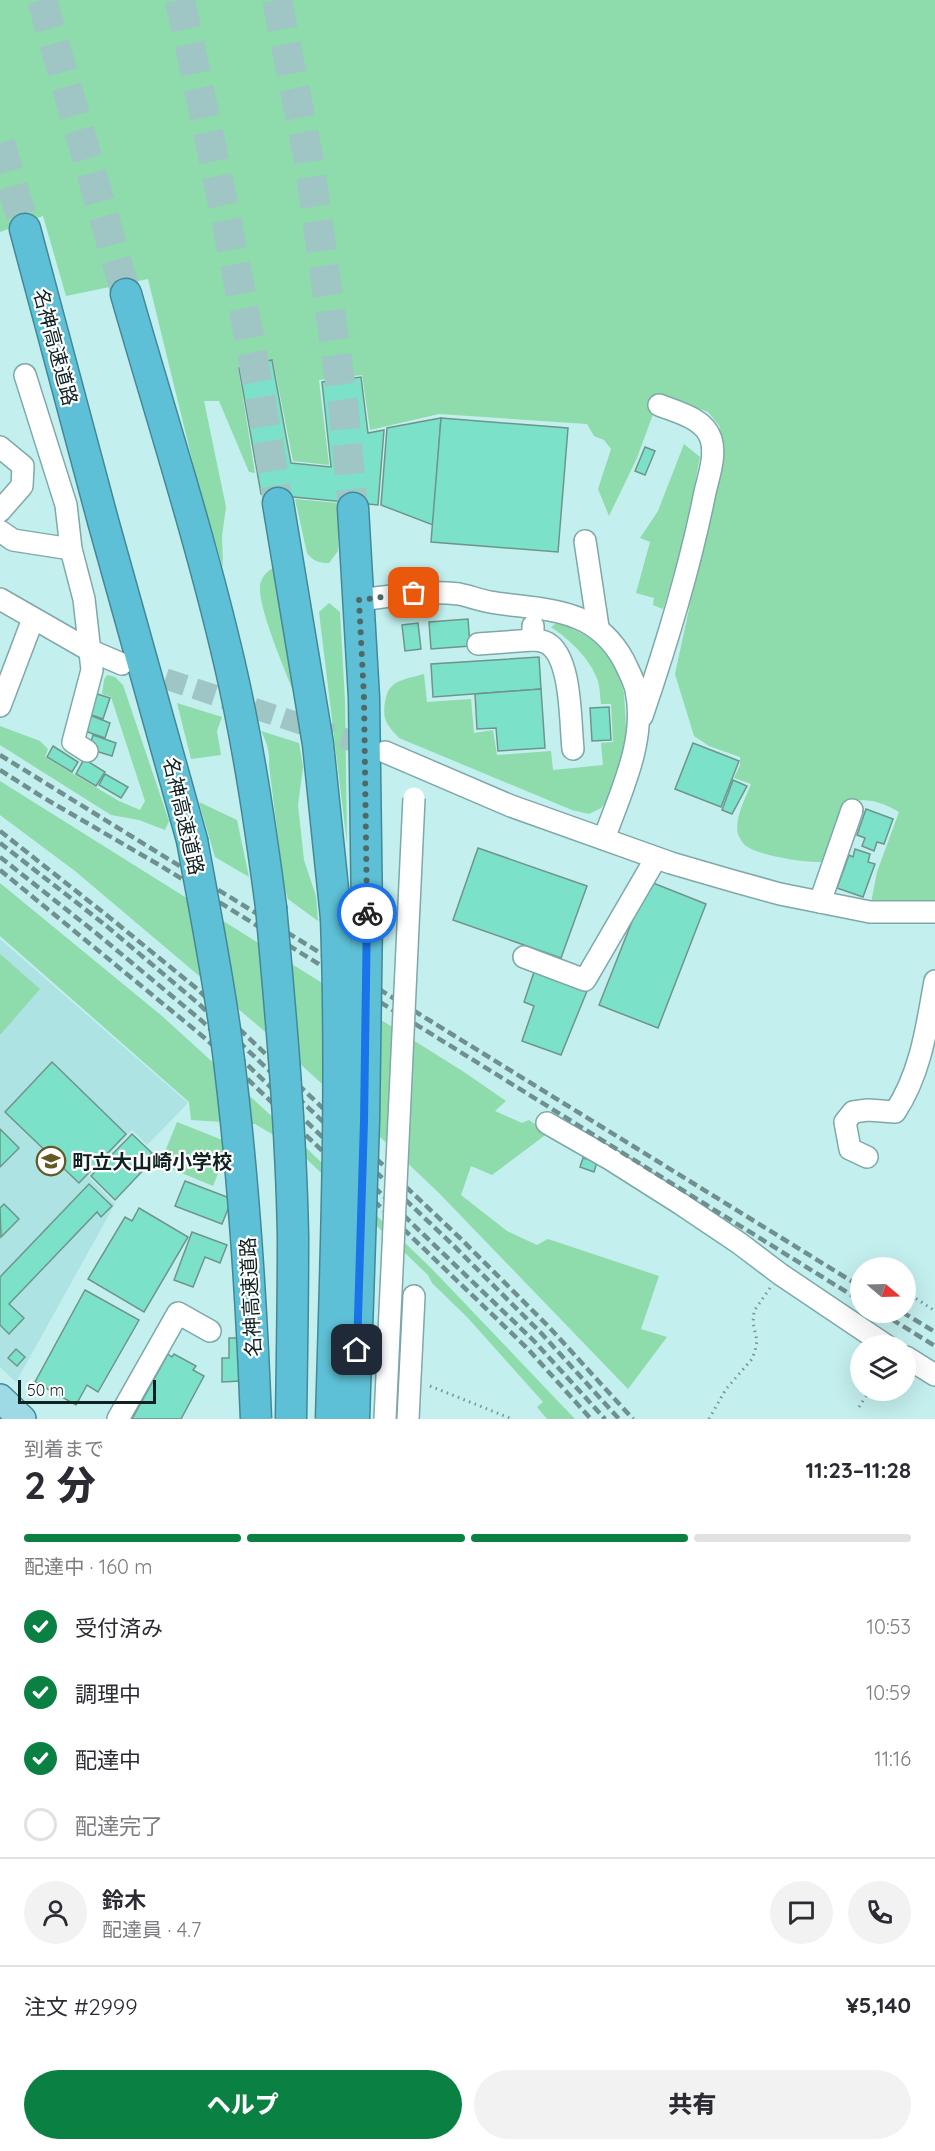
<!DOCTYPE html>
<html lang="ja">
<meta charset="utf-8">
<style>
:root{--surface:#fff;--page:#f2f2f3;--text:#2b2b33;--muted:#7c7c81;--line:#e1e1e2;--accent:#0b8043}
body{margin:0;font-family:Quicksand,"Noto Sans JP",sans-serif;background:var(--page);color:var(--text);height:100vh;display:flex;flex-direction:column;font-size:22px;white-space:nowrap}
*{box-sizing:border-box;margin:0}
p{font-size:20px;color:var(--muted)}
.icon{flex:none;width:33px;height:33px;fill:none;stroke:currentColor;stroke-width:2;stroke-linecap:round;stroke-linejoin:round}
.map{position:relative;height:1419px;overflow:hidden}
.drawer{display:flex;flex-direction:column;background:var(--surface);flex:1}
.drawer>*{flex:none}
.needle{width:39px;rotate:109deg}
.tools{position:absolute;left:850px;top:1257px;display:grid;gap:12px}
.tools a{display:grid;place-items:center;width:66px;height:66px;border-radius:50%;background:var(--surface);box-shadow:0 6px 24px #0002;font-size:30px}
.scale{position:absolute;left:18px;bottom:15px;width:138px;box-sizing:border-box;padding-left:6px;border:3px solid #102121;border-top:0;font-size:16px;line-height:21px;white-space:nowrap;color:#102121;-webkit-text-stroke:4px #fff;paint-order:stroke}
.pin{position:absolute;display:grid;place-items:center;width:51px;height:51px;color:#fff;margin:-26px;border-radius:12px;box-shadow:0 3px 9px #0006}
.courier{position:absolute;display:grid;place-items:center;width:60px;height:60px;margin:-30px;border:4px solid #1a73e8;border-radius:50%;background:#fff;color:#222;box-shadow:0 2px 8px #0007}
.head em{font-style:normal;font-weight:800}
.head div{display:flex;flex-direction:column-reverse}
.head{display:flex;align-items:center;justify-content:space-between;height:102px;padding:0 24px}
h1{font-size:39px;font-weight:800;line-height:45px}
.bar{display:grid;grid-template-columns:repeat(4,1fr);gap:9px 6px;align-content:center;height:72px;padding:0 24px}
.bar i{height:8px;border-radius:4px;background:var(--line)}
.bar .current{background:var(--accent)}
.bar p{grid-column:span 4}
.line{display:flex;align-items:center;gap:15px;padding:0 24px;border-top:2px solid var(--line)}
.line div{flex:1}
.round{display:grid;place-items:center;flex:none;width:63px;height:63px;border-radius:32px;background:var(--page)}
ol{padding:0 24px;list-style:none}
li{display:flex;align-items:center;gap:18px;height:66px}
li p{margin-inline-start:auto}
li .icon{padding:6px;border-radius:50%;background:var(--accent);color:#fff;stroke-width:4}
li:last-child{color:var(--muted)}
li i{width:33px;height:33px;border:3px solid var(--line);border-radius:50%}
.action{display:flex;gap:12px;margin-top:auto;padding:12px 24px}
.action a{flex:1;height:69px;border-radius:36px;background:var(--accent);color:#fff;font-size:24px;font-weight:800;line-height:69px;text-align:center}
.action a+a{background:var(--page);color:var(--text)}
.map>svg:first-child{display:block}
.built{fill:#aee3e3}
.green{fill:#8edbab}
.building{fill:#7be1c8;stroke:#6f958b;stroke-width:1.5}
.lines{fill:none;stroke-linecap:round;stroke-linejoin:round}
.minor-tunnel{stroke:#9fc6c5;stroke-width:21;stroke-dasharray:21 10;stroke-linecap:butt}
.highway-tunnel{stroke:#9fc6c5;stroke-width:30;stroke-dasharray:30 15;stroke-linecap:butt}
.minor-casing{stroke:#7fa8a8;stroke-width:24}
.major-casing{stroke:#438897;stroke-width:30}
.highway-casing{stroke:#438897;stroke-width:33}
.path{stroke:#769696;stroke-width:3;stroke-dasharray:1.5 4.5;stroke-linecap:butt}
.minor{stroke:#fff;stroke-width:21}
.major{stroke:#9ed9e6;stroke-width:27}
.highway{stroke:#5ec0d6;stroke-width:30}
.rail{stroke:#708f8f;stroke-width:4.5;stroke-dasharray:9 4.5;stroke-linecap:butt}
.minor-bridge-casing{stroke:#7fa8a8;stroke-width:24;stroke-linecap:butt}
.highway-bridge-casing{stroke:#438897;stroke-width:33;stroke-linecap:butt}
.minor-bridge{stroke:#fff;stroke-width:21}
.highway-bridge{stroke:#5ec0d6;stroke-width:30}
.done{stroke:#4f6969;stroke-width:6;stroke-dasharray:0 10.8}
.route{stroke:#1a73e8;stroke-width:8}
.labels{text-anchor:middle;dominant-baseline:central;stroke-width:4.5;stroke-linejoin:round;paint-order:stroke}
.street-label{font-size:20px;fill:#102121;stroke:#fff}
.poi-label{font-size:20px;font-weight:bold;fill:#102121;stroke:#fff;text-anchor:start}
</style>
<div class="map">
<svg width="935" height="1419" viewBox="0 0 935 1419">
<rect width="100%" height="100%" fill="#c3efee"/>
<polygon class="built" points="0,939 188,1103 147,1145 132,1130 88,1176 115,1204 16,1382 0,1367"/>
<g class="green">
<path d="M0 0H935V904L871 903 877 872 899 812C881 801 867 798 845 801L824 862C807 863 760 856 746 846 743 844 739 837 738 834 734 819 746 797 751 784L734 778 740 765V757L709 746 694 736 675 674 721 461 720 427 708 412 660 395 637 458 609 516 598 489 611 449 604 440 594 436 587 424 439 414 370 430 362 375 319 380 329 465 293 461 273 360 238 367 255 473 249 472 219 401H204L226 507 222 536 223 567 200 492 148 279 66 296 43 216 0 232Z"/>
<polygon points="684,444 700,457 684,540 663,609 653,605 654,598 636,593 650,542 640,538 658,511"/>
<path d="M295 499 338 503V551L329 563C319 563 313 561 307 553Z"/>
<path d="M273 568 285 621 294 693C285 670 258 608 260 586 261 578 266 572 273 568Z"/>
<polygon points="329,603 340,612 345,701 347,844 319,612"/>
<path d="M555 624H563L587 636 606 651 618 673 624 693 627 743 610 798 601 808 589 814 572 810 399 738C394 732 387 726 385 718 383 710 385 692 392 686 399 679 414 677 424 674L427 702 471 699 474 733 493 730 497 755 551 751 553 770 603 765 601 743 613 742 611 704H601C600 697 600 688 598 681 590 658 570 640 551 627Z"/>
<polygon points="107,675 115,677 123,685 169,821 165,830 139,820 111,815 0,745 0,726 40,741 48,749 45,757 119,801 140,810 145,801 111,697 102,694 104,680"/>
<polygon points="177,703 222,717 217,731 221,755 191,759"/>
<path d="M261 731 299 743 303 767 298 805 304 860 316 896 318 921 288 899 284 885 269 765C270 752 267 743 261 731Z"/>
<polygon points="0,781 464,1072 506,1101 495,1111 522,1123 529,1120 548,1133 492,1175 471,1166 461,1195 507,1231 537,1245 548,1239 659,1276 641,1329 667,1337 628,1389 439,1193 379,1136 262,1029 75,871 0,815"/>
<polygon points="199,802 237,820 249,877 215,857"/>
<polygon points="0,883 162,1016 298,1140 432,1269 575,1419 547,1419 537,1407 543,1402 467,1317 432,1283 428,1275 294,1147 255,1124 191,1120 189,1102 0,936"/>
<polygon points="0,954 40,989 0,1035"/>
<polygon points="177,1122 230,1143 213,1186 160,1164"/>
</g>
<g class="building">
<polygon points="272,360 291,463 331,467 322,382 361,377 368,433 384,430 378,505 261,494 239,368"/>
<polygon points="441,418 433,525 381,505 387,428"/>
<polygon points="441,418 568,428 558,552 431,542"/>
<polygon points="645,447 655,451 645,475 635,471"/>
<polygon points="468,619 470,646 431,649 429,622"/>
<polygon points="418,623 421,649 405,651 402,625"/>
<polygon points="539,657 541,689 433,697 431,664"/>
<polygon points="541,689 545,748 498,751 496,728 477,729 475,694"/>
<polygon points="91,692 110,698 103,719 83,712"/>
<polygon points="609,707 611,740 592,741 590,708"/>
<polygon points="87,714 110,723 105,738 82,730"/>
<polygon points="93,735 116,743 112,756 89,749"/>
<polygon points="693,743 739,761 721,807 675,789"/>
<polygon points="53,746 78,762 72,772 47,757"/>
<polygon points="84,759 105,772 96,786 76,774"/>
<polygon points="105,774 128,787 121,798 99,785"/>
<polygon points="733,780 747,786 732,814 722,810"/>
<polygon points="866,809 893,819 884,844 877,842 874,851 862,846 865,838 857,835"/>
<polygon points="478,848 587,886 561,958 453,920"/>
<polygon points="855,849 870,854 868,862 875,864 863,897 837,888 849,855 853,857"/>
<polygon points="648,881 706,904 658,1028 599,1005"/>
<polygon points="534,972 587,991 561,1055 522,1041 534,1006 524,1002"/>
<polygon points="52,1062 126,1134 79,1183 5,1112"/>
<polygon points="0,1129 19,1148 0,1167"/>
<polygon points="132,1134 152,1153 146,1159 150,1163 115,1200 91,1176"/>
<polygon points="583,1158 597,1162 594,1172 580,1167"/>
<polygon points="185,1181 232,1199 222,1224 175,1206"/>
<polygon points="89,1184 112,1206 101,1217 97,1212 9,1304 24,1318 9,1334 0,1325 0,1277"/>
<polygon points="4,1204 19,1219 1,1237 0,1208"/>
<polygon points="139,1208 188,1237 144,1312 88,1279 125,1217 132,1221"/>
<polygon points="192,1232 227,1245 220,1263 205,1257 193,1287 174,1280"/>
<polygon points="85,1290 139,1320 98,1392 87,1385 76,1405 35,1382"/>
<polygon points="229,1338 240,1338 241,1381 222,1382 222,1358 229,1358"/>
<polygon points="16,1349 25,1357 17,1366 8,1358"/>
<polygon points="168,1354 172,1357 174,1354 196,1366 193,1370 204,1376 181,1419 132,1419"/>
</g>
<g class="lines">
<polyline class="minor-tunnel" points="136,669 376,749"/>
<g class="highway-tunnel">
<polyline points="42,0 126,294"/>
<path d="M180 0C216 167 251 334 278 503"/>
<polyline points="277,0 309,161 343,403 353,508"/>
<polyline points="0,143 25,229"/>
</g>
<g class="minor-casing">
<g id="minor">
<polyline points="25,375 66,505 71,549 84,599 92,670 73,742 87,751"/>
<polyline points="0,447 23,466 22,486 0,511"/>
<polyline points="0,531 13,540 71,549"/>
<polyline points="585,541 598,627"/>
<polyline points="0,599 89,650 122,664"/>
<path d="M359 600C392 596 426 590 459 594 469 596 479 600 490 602 544 611 594 605 624 661 628 670 634 680 636 690 647 741 620 793 604 839"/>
<path d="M533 640C537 640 543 641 547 643 572 657 570 722 573 749"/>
<polyline points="478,644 533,640 533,626"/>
<polyline points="0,706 33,619"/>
<path d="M642 716C667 643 690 568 705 492 709 475 716 456 711 439 704 418 677 412 659 405"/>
<polyline points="385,752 511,806 671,863 733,881 780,894 870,912 935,912"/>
<polyline points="820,902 852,810"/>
<polyline points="524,957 585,980 656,858"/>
<polyline points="547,1123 610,1159 681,1204 739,1243 780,1274 887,1346"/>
<path d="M867 1157 850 1149 845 1122 853 1112 868 1110 895 1112C921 1073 927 1026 935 981"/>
<polyline points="906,1357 935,1375"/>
<polyline points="118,1419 178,1313 210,1331"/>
<polyline points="408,1419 414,1296"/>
</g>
</g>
<g class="major-casing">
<polyline id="major" points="0,1398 22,1419"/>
</g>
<g class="highway-casing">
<g id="highway">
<polyline points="25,229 103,521 192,840"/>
<path d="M126 294C161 416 200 537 229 661 248 742 260 824 271 907"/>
<polyline points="278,503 318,744 336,918"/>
<polyline points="353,508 364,698 367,916"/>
</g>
</g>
<g class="path">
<polyline points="864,1265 867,1268"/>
<polyline points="906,1292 935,1311"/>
<polyline points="430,1386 512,1419"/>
<polyline points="859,1407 870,1390"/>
<polyline points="709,1419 726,1389 752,1359 755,1351 757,1341 753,1323 754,1311 770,1288"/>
</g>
<use href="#minor" class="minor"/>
<use href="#major" class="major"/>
<use href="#highway" class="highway"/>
<g class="rail">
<polyline points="0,755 861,1287"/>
<polyline points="0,770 44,798 161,866 861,1301"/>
<polyline points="0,831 109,917 196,988 460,1238 549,1327 633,1419"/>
<polyline points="0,843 104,924 199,1004 452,1244 542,1334 619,1419"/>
<polyline points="0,857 96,933 202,1021 534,1341 605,1419"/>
<polyline points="0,870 206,1039 527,1348 591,1419"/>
<polyline points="880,1312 935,1346"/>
<polyline points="902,1312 935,1332"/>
</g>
<g class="minor-bridge-casing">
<polyline id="minor-bridge" points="385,1419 414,798"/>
</g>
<g class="highway-bridge-casing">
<g id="highway-bridge">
<path d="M192 840C204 906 217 971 226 1037 243 1164 251 1291 256 1419"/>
<path d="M271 907C281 1017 291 1127 293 1237 293 1298 292 1359 291 1419"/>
<path d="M331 1419C336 1252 342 1085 336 918"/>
<polyline points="354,1419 364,1121 367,916"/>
</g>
</g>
<use href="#minor-bridge" class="minor-bridge"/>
<use href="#highway-bridge" class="highway-bridge"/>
</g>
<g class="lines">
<polyline class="done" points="367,913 364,698 359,600 414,593"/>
<polyline class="route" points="357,1350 364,1121 367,913"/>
</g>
<defs>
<g id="school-ring" transform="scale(1.5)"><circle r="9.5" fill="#fff" stroke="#645925" stroke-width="1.5"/><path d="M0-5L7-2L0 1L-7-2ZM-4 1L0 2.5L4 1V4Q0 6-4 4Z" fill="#645925"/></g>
</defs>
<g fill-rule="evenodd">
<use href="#school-ring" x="51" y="1161"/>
</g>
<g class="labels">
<g class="street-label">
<text transform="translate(56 347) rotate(75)">名神高速道路</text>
<text transform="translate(184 816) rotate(77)">名神高速道路</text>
<text transform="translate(250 1297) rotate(-93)">名神高速道路</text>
</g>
<g class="poi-label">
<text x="72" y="1161">町立大山崎小学校</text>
</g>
</g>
</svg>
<div class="tools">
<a><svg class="needle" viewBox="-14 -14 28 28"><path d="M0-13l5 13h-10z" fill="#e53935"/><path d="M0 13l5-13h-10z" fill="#7c7c81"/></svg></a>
<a><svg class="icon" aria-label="layers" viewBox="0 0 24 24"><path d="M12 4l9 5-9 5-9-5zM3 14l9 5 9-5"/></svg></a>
</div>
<div class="scale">50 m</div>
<div class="pin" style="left:414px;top:593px;background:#ea580c"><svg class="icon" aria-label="bag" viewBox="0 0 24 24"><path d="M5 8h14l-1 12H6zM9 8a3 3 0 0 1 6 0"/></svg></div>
<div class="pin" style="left:357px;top:1350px;background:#1f2937"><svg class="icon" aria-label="home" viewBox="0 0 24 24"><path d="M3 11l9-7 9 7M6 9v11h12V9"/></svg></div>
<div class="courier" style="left:367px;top:913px"><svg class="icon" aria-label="bike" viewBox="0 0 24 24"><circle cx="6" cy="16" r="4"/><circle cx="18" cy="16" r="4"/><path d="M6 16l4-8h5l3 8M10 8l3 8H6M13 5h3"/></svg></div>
</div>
<section class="drawer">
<div class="head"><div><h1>2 分</h1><p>到着まで</p></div><em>11:23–11:28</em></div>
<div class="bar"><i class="current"></i><i class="current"></i><i class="current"></i><i></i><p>配達中 · 160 m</p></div>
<ol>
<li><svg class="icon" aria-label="check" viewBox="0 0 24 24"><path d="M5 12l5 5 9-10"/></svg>受付済み<p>10:53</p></li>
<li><svg class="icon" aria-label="check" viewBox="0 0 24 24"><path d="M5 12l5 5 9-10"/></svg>調理中<p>10:59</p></li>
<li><svg class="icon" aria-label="check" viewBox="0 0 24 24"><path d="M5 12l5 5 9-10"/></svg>配達中<p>11:16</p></li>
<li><i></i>配達完了</li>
</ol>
<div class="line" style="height:108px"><a class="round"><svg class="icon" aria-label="person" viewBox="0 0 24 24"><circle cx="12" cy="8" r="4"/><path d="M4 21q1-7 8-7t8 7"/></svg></a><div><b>鈴木</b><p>配達員 · 4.7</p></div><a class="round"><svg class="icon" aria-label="chat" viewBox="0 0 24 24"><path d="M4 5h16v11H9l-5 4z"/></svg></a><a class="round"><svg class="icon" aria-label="phone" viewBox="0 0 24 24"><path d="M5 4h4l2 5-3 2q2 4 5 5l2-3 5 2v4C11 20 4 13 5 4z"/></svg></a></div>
<div class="line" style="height:78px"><div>注文 #2999</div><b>¥5,140</b></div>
<div class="action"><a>ヘルプ</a><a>共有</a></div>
</section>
